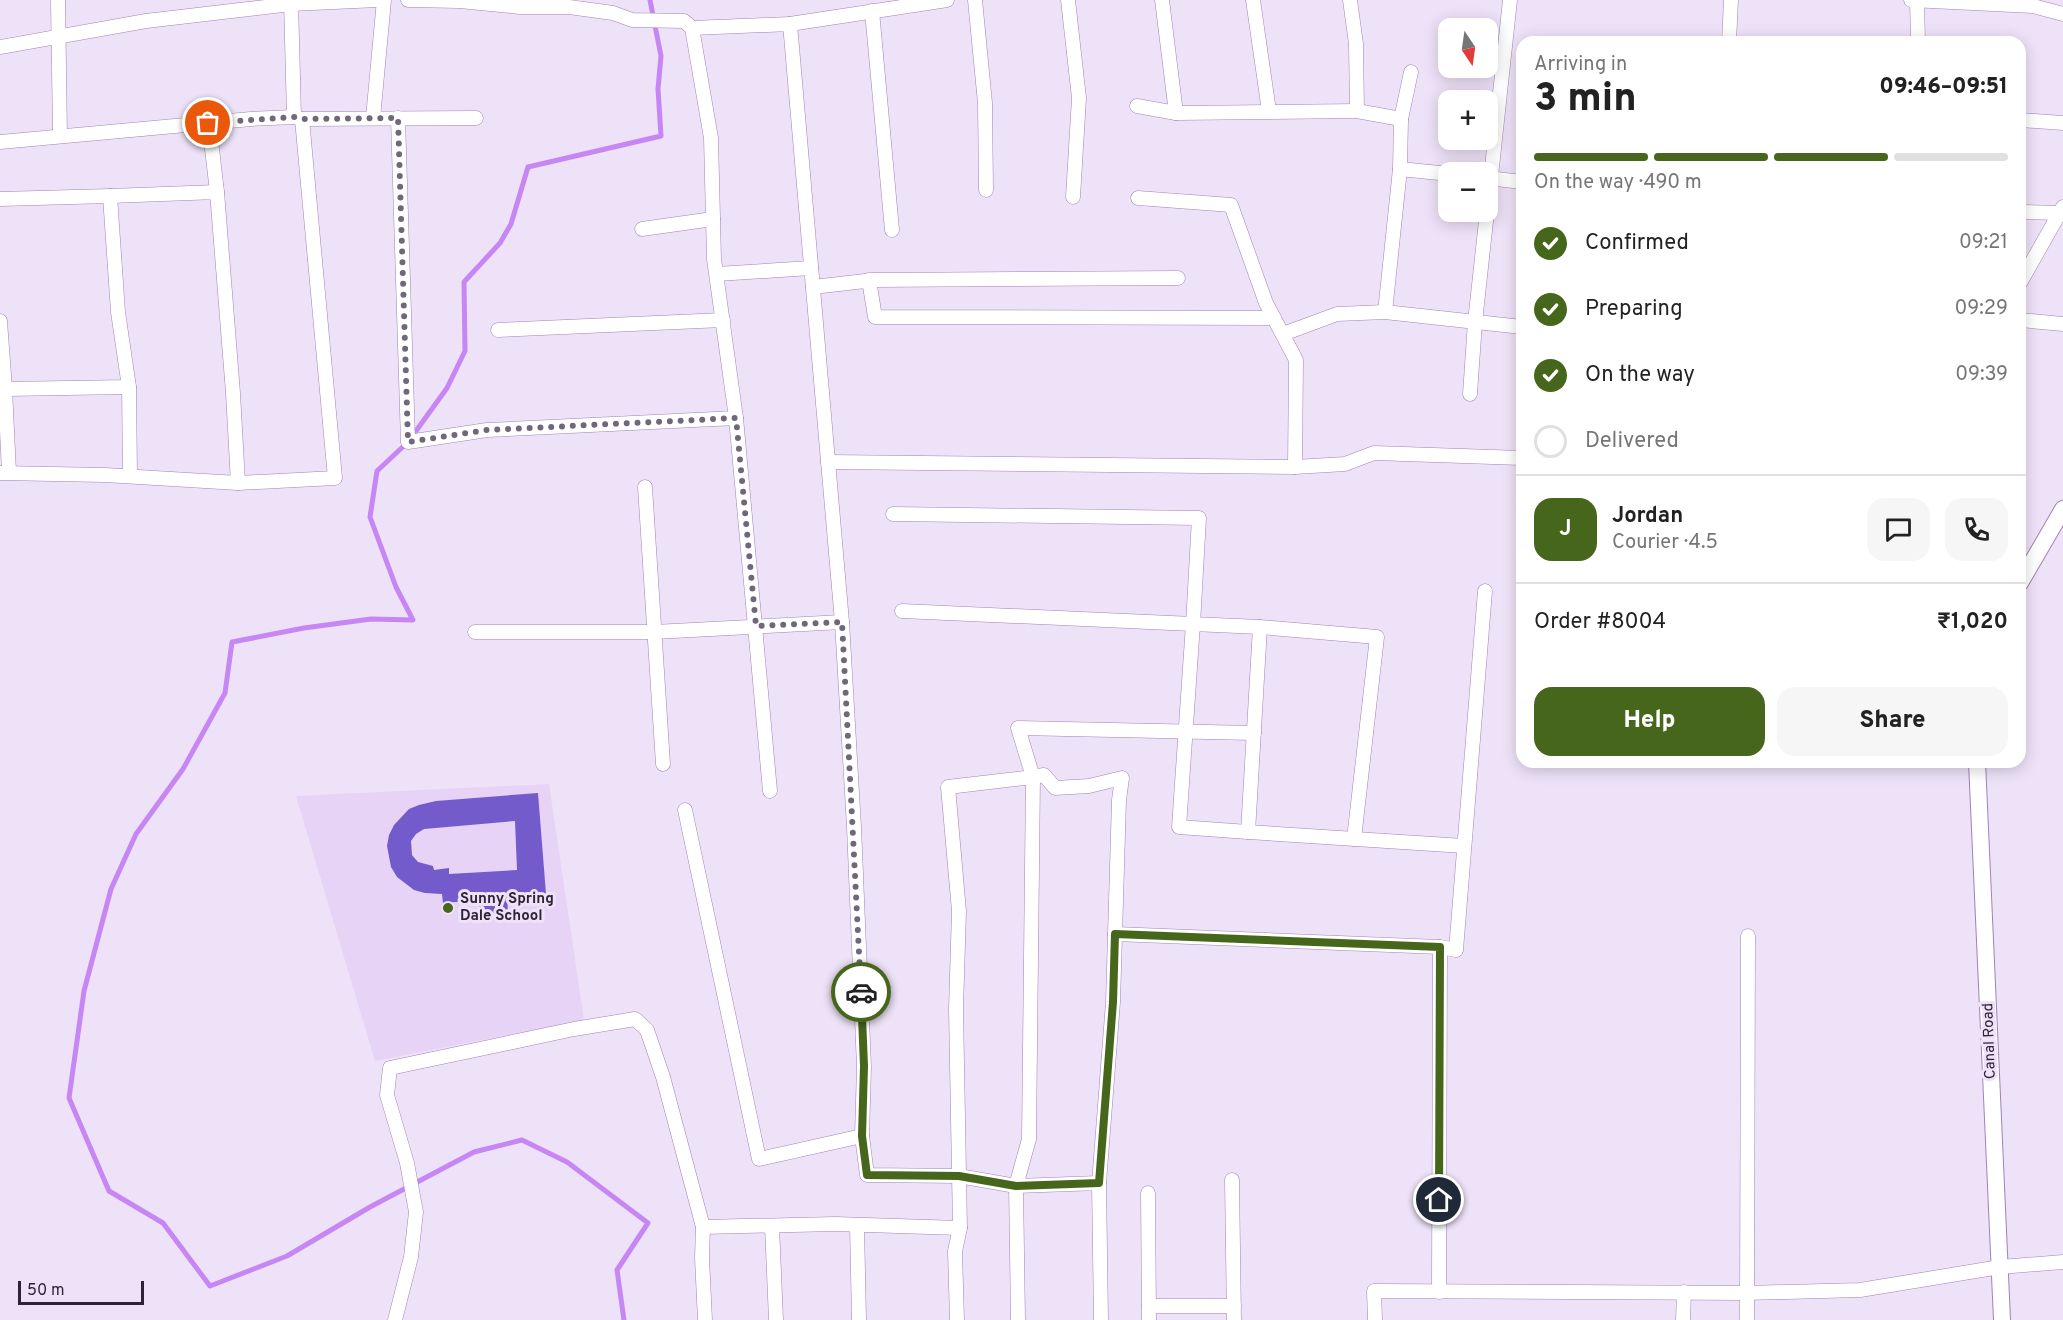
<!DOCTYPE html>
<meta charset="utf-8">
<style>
:root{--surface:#fff;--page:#f6f6f6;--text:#222;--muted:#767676;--line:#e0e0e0;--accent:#46661c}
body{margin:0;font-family:Overpass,sans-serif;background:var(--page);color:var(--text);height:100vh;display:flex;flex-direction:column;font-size:22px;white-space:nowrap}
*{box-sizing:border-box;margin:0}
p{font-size:20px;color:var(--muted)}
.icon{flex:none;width:33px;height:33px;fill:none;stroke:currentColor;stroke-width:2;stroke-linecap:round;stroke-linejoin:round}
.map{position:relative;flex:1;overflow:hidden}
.panel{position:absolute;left:1516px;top:36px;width:510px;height:732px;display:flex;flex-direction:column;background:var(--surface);border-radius:18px;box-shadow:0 3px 15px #0003}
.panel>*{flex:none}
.needle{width:39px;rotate:167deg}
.tools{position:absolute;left:1438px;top:18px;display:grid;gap:12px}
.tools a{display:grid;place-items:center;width:60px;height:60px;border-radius:12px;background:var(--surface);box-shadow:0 3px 15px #0003;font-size:30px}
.scale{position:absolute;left:18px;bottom:15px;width:126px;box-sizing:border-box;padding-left:6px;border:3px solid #2f2437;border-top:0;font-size:16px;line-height:21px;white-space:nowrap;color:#2f2437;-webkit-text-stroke:4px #eee2f8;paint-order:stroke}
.pin{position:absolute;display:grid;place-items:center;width:51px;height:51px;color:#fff;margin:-26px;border:3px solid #fff;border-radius:50%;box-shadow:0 2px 6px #0007}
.courier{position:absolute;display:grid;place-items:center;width:60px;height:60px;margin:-30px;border:4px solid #46661c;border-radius:50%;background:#fff;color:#222;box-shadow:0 2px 8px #0007}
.headline em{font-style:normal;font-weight:800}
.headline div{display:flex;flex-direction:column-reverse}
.headline{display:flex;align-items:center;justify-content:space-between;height:102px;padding:0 18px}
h1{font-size:39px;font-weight:800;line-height:45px}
.bar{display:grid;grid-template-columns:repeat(4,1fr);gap:9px 6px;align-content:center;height:72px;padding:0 18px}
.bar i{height:8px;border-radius:4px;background:var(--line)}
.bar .on{background:var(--accent)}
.bar p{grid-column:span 4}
.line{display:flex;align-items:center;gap:15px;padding:0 18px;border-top:2px solid var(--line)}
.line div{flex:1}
.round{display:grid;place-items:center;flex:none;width:63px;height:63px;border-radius:18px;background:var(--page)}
ol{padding:0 18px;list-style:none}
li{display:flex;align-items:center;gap:18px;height:66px}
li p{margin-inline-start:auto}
li .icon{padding:6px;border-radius:50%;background:var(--accent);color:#fff;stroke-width:4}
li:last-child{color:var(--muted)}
li i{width:33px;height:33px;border:3px solid var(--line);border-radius:50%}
.action{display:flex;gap:12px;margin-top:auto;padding:12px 18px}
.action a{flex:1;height:69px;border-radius:18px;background:var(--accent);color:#fff;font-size:24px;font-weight:800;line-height:69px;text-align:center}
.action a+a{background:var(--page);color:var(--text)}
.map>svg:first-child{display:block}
.built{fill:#e6d3f6}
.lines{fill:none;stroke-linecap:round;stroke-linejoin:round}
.stream{stroke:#c686f4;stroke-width:5}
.building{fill:#745bcb;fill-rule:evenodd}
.minor-casing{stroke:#a084b5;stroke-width:15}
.tertiary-casing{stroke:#a084b5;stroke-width:18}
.minor{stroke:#fff;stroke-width:14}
.tertiary{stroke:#fff;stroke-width:16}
.done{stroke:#72667b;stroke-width:6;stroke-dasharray:0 10.8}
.route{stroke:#46661c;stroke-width:8}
.poi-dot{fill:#46661c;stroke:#eee2f8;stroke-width:2}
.labels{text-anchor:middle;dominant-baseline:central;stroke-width:6;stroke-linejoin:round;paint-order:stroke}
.poi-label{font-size:15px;font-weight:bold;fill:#2f2437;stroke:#eee2f8;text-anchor:start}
.street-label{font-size:15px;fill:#2f2437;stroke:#eee2f8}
</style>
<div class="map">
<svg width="2063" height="1320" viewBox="0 0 2063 1320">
<rect width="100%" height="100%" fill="#eee2f8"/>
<polygon class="built" points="549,784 584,1020 375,1061 296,796"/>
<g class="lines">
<polyline class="stream" points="624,1320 617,1270 648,1223 567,1162 522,1140 474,1152 370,1207 287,1256 210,1286 163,1223 109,1191 69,1098 84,991 111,889 136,834 183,769 225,693 232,642 304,628 371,619 413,620 396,587 370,517 377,471 408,442 447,388 465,351 464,282 500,243 511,224 528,167 661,136 658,89 661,56 650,0"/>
</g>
<path class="building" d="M538 793 546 894 507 897 508 912 480 914 479 900 443 903 442 894 425 893 414 890 397 877 391 867 387 846 389 835 394 825 409 809 419 805 436 801ZM515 821 517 870 449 874V868L434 870 433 866 418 862 412 855 411 841 416 834 424 829Z"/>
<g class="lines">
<g class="minor-casing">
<g id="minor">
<polyline points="58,0 60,136"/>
<polyline points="291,0 294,117"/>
<polyline points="408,0 460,1 520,7 569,7 613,13 632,20 684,21 692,28 790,24 842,622 854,827 864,1067 862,1136 867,1175 959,1176 1016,1186 1099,1183 1101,1320"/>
<polyline points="975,0 985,103 986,190"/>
<polyline points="1068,0 1079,98 1073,197"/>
<polyline points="1162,0 1176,113"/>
<polyline points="1253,0 1269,111"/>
<polyline points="1350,0 1356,44 1357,111"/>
<polyline points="1911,0 2033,6 2063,14"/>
<polyline points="1917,0 1918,42"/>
<polyline points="872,11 892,230"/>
<polyline points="790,24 947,0"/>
<polyline points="692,28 711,138 714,259 736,418 770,791"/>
<polyline points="1729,42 1731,0"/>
<polyline points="0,47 146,21 291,4 377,0"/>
<polyline points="1137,106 1176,113 1357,111 1401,119"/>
<polyline points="373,118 384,0"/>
<polyline points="398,118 408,442 487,430 736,418"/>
<polyline points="2020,120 2063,123"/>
<polyline points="209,123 217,192"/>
<polyline points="0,142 251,119 294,117 302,119 476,118"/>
<polyline points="1400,169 1449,174"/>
<polyline points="1488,178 1522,182"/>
<polyline points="1138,198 1231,205 1266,303 1296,360 1295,467"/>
<polyline points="0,199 110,196"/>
<polyline points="1488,204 1510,0"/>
<polyline points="2020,212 2060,213"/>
<polyline points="642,229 713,219"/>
<polyline points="717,274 811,268"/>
<polyline points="869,280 875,317 1274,318"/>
<polyline points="2020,283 2063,207"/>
<polyline points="813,287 874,280 1178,278"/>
<polyline points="1385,312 1400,169 1401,119 1411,72"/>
<polyline points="2020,320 2063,324"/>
<polyline points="0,321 5,389 129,387 118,312 110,196 217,192 233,393 238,483 105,475 0,473"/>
<polyline points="498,330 723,320"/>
<polyline points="1283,334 1337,314 1385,312 1522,327"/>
<polyline points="129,387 130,476"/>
<polyline points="5,389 9,472"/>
<polyline points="1470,394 1475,322 1487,212"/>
<polyline points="828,462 1295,467 1345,464 1374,453 1522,458"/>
<polyline points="238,483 335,478 302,119"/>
<polyline points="645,487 663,764"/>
<polyline points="893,514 1199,518 1193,624 1260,627 1377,637 1354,839"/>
<polyline points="902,611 1193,624 1179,827 1248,832"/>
<polyline points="1260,627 1248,832 1464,846"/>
<polyline points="475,632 654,632 842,622"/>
<polyline points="685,810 759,1159 862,1136"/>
<polyline points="1115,934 1440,947 1439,1292"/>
<polyline points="1440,947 1456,950 1485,591"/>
<polyline points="1232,1180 1234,1320"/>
<polyline points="1099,1183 1113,1002 1119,800 1122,778 1089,786 1055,788 1044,775 1033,777 1018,728 1254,733"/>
<polyline points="1148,1193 1149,1320"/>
<polyline points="857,1225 859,1320"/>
<polyline points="772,1226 776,1320"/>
<polyline points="703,1227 835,1224 960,1228 955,1251 957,1320"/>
<polyline points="960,1228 956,1009 959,911 948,787 1033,777 1029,1139 1016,1186 1018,1320"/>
<polyline points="1149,1306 1234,1306"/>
<polyline points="395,1320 411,1257 416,1212 407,1163 387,1095 390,1068 574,1029 635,1019 647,1030 663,1077 703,1227 702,1258 705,1320"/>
<polyline points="1375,1320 1374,1291 1746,1293 1860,1290 2000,1267 2063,1262"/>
<polyline points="1683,1320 1684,1292"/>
<polyline points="1747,1320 1748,936"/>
</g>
</g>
<g class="tertiary-casing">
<g id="tertiary">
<polyline points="2020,583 2063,509"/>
<polyline points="1977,762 2002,1320"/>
</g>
</g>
<use href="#minor" class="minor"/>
<use href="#tertiary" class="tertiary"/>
</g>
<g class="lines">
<polyline class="done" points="208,123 294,117 302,119 398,118 408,442 487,430 736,418 756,626 842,622 861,992"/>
<polyline class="route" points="861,992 864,1066 862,1136 867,1175 959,1176 1016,1186 1099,1183 1113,1002 1115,934 1440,947 1439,1200"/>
</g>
<circle class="poi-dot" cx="448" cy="908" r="6"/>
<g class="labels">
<g class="poi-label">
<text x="460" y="899">Sunny Spring<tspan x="460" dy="17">Dale School</tspan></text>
</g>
<g class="street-label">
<text transform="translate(1990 1041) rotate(-92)">Canal Road</text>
</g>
</g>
</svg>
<div class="tools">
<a><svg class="needle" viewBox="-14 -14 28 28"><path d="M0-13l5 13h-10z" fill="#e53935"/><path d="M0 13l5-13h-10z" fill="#767676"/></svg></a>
<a>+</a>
<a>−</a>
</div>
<div class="scale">50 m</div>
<div class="pin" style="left:208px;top:123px;background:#ea580c"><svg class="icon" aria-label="bag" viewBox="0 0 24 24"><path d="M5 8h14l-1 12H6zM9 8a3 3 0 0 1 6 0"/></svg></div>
<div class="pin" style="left:1439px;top:1200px;background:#1f2937"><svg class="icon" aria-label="home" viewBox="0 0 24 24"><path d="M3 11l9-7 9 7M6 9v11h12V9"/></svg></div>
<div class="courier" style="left:861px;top:992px"><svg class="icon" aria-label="car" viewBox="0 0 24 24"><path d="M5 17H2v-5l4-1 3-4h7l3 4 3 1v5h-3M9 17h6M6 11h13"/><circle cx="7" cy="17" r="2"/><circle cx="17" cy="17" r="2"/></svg></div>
<section class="panel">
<div class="headline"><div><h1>3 min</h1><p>Arriving in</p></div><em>09:46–09:51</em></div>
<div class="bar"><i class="on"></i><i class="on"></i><i class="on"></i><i></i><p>On the way · 490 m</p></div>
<ol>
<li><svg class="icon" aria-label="check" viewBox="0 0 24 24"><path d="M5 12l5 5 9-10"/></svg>Confirmed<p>09:21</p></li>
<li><svg class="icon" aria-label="check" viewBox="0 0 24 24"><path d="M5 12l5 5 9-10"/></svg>Preparing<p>09:29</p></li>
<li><svg class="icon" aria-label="check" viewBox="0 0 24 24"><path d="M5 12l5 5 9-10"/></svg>On the way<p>09:39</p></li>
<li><i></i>Delivered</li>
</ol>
<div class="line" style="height:108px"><b class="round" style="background:var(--accent);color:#fff">J</b><div><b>Jordan</b><p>Courier · 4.5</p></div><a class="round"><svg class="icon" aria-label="chat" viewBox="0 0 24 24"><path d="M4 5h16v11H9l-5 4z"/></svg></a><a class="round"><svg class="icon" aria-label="phone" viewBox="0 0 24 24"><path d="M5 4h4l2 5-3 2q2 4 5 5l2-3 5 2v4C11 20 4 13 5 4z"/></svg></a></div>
<div class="line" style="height:78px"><div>Order #8004</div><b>₹1,020</b></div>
<div class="action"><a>Help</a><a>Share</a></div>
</section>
</div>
